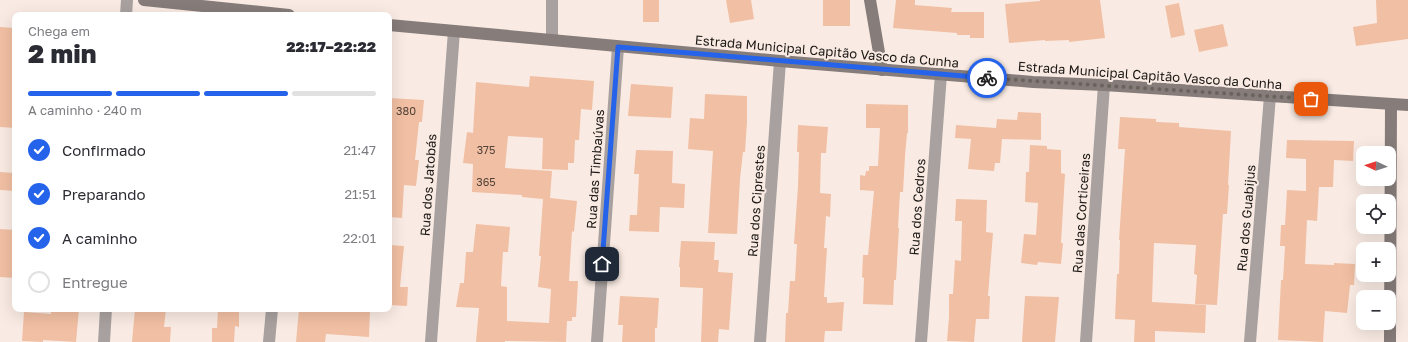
<!DOCTYPE html>
<html lang="pt">
<meta charset="utf-8">
<style>
:root{--surface:#fff;--page:#f2f2f3;--text:#2b2b33;--muted:#7c7c81;--line:#e1e1e2;--accent:#2563eb}
body{margin:0;font-family:"Golos Text",sans-serif;background:var(--page);color:var(--text);height:100vh;display:flex;flex-direction:column;font-size:15px;white-space:nowrap}
*{box-sizing:border-box;margin:0}
p{font-size:13px;color:var(--muted)}
.icon{flex:none;width:22px;height:22px;fill:none;stroke:currentColor;stroke-width:2;stroke-linecap:round;stroke-linejoin:round}
.map{position:relative;flex:1;overflow:hidden}
.sheet{position:absolute;left:12px;top:12px;width:380px;height:300px;display:flex;flex-direction:column;background:var(--surface);border-radius:8px;box-shadow:0 4px 16px #0002}
.sheet>*{flex:none}
.needle{width:26px;rotate:273deg}
.fabs{position:absolute;left:1356px;top:146px;display:grid;gap:8px}
.fabs a{display:grid;place-items:center;width:40px;height:40px;border-radius:8px;background:var(--surface);box-shadow:0 4px 16px #0002;font-size:20px}
.pin{position:absolute;display:grid;place-items:center;width:34px;height:34px;color:#fff;margin:-17px;border-radius:8px;box-shadow:0 2px 6px #0006}
.courier{position:absolute;display:grid;place-items:center;width:40px;height:40px;margin:-20px;border:3px solid #2563eb;border-radius:50%;background:#fff;color:#222;box-shadow:0 1px 5px #0007}
.overview em{font-style:normal;font-weight:800}
.overview div{display:flex;flex-direction:column-reverse}
.overview{display:flex;align-items:center;justify-content:space-between;height:68px;padding:0 16px}
h1{font-size:26px;font-weight:800;line-height:30px}
.bar{display:grid;grid-template-columns:repeat(4,1fr);gap:6px 4px;align-content:center;height:48px;padding:0 16px}
.bar i{height:5px;border-radius:3px;background:var(--line)}
.bar .current{background:var(--accent)}
.bar p{grid-column:span 4}
ol{padding:0 16px;list-style:none}
li{display:flex;align-items:center;gap:12px;height:44px}
li p{margin-inline-start:auto}
li .icon{padding:4px;border-radius:50%;background:var(--accent);color:#fff;stroke-width:4}
li:last-child{color:var(--muted)}
li i{width:22px;height:22px;border:2px solid var(--line);border-radius:50%}
.map>svg:first-child{display:block}
.building{fill:#f1bfa3}
.lines{fill:none;stroke-linecap:round;stroke-linejoin:round}
.street{stroke:#a8a19f;stroke-width:12}
.secondary{stroke:#867c7a;stroke-width:12}
.done{stroke:#69625d;stroke-width:4;stroke-dasharray:0 7.2}
.route{stroke:#2563eb;stroke-width:5}
.labels{text-anchor:middle;dominant-baseline:central;stroke-width:4;stroke-linejoin:round;paint-order:stroke}
.number-label{font-size:11px;fill:#514238}
.street-label{font-size:13px;fill:#1c1815;stroke:#f9ebe3}
</style>
<div class="map">
<svg width="1408" height="342" viewBox="0 0 1408 342">
<rect width="100%" height="100%" fill="#f9ebe3"/>
<g class="building">
<rect x="643" y="0" width="16" height="22"/>
<polygon points="726,0 751,0 754,19 730,23"/>
<rect x="823" y="0" width="27" height="26"/>
<polygon points="896,0 915,0 915,5 952,8 951,12 984,12 984,38 970,38 970,35 957,35 957,33 893,28"/>
<polygon points="1040,0 1100,0 1105,38 1069,42 1069,40 1045,41 1045,40 1009,43 1005,4 1040,1"/>
<polygon points="1376,0 1408,0 1408,39 1356,46 1353,27 1377,23"/>
<polygon points="1179,3 1185,35 1171,38 1165,6"/>
<polygon points="1223,24 1228,46 1199,52 1194,30"/>
<polygon points="0,27 15,28 15,128 0,127"/>
<polygon points="530,76 594,81 592,110 581,109 579,140 575,140 574,163 568,163 568,170 542,169 543,138 508,136 505,168 552,171 550,198 577,201 574,232 572,231 569,281 578,281 576,317 572,317 572,321 567,321 566,342 505,341 505,342 476,342 479,308 456,307 460,283 464,283 466,252 473,252 476,224 510,227 508,252 503,252 501,286 507,287 507,321 549,323 551,289 538,287 541,256 539,256 543,199 522,197 522,195 472,192 473,164 463,163 467,132 473,133 476,82 529,87"/>
<polygon points="631,84 673,87 671,118 628,116"/>
<polygon points="705,94 747,96 747,121 745,152 743,152 740,179 737,234 708,233 713,151 688,149 690,118 704,119"/>
<polygon points="389,98 424,100 422,122 419,122 415,160 419,160 416,186 404,185 402,218 389,217"/>
<polygon points="866,104 908,105 908,133 907,133 905,156 903,192 900,192 898,228 899,228 896,280 894,280 893,305 863,304 864,278 862,277 863,255 868,255 874,191 860,190 860,175 865,176 866,171 869,171 869,166 878,166 880,128 866,128"/>
<polygon points="1018,112 1041,113 1041,140 1002,139 1000,163 995,163 994,171 968,169 971,139 955,138 956,125 996,128 997,119 1017,120"/>
<polygon points="1120,117 1156,119 1156,122 1179,123 1179,127 1231,131 1228,185 1229,185 1227,214 1223,214 1217,305 1195,304 1197,275 1194,274 1196,245 1154,243 1152,302 1206,305 1205,333 1155,331 1155,342 1134,342 1135,320 1115,319 1117,274 1119,274 1120,240 1119,240 1125,149 1118,149"/>
<polygon points="798,125 828,127 826,153 821,153 820,193 831,194 830,217 826,216 824,248 827,248 824,297 827,297 827,303 844,302 842,331 825,331 824,342 785,342 786,313 788,313 790,281 795,281 797,244 794,244 798,186 799,152 797,152"/>
<polygon points="1287,140 1354,141 1353,161 1334,160 1333,187 1319,187 1317,221 1307,220 1305,264 1334,265 1334,263 1355,264 1354,285 1350,285 1347,313 1325,311 1323,342 1278,340 1281,280 1283,280 1285,246 1280,246 1281,225 1285,225 1287,190 1306,191 1306,159 1286,158"/>
<polygon points="1030,145 1047,146 1047,149 1061,150 1061,173 1065,174 1061,243 1063,243 1061,264 1038,262 1037,265 1021,263 1024,234 1036,235 1038,203 1025,202 1026,172 1029,172"/>
<polygon points="636,150 673,151 672,183 685,184 684,208 660,207 659,232 629,231 630,215 637,215 639,174 634,174"/>
<polygon points="0,172 15,173 15,191 0,190"/>
<polygon points="956,199 987,200 986,232 993,233 988,296 990,296 989,319 976,319 974,342 947,341 949,317 949,294 953,294 955,260 961,261 962,221 955,221"/>
<polygon points="0,229 15,230 15,278 0,277"/>
<polygon points="681,241 715,242 714,260 719,260 718,272 733,273 729,330 719,329 718,342 701,342 703,288 680,287 680,267 679,267"/>
<polygon points="389,245 404,246 400,287 408,287 407,306 389,305"/>
<polygon points="620,296 659,298 657,328 655,328 655,342 622,342 623,325 618,325"/>
<polygon points="1025,296 1059,297 1055,342 1022,342"/>
<polygon points="51,309 79,309 76,342 43,340 43,342 22,341 24,312 51,314"/>
<polygon points="135,309 166,309 164,327 171,327 170,342 132,342"/>
<polygon points="218,309 239,309 239,327 235,326 234,342 212,342 212,328 217,328"/>
<polygon points="299,309 350,311 350,309 370,309 369,337 326,334 325,342 296,342"/>
</g>
<g class="lines">
<g class="street">
<polyline points="552,0 552,40"/>
<polyline points="126,15 127,0"/>
<polyline points="104,342 106,309"/>
<polyline points="269,342 272,309"/>
<polyline points="431,342 454,31"/>
<polyline points="597,342 618,47"/>
<polyline points="760,342 780,61"/>
<polyline points="921,342 941,74"/>
<polyline points="1086,342 1104,85"/>
<polyline points="1250,342 1270,96"/>
</g>
<g class="secondary">
<polyline points="144,0 289,15"/>
<polyline points="870,0 882,70"/>
<polyline points="389,25 780,61 1033,82 1104,85 1408,105"/>
<polyline points="1390,342 1391,104"/>
</g>
</g>
<g class="lines">
<polyline class="done" points="987,78 1311,99"/>
<polyline class="route" points="602,264 618,47 987,78"/>
</g>
<g class="labels">
<g class="number-label">
<text x="406" y="110">380</text>
<text x="486" y="149">375</text>
<text x="486" y="181">365</text>
</g>
<g class="street-label">
<text transform="translate(827 51) rotate(5)">Estrada Municipal Capitão Vasco da Cunha</text>
<text transform="translate(1150 75) rotate(4)">Estrada Municipal Capitão Vasco da Cunha</text>
<text transform="translate(595 169) rotate(-86)">Rua das Timbaúvas</text>
<text transform="translate(428 185) rotate(-86)">Rua dos Jatobás</text>
<text transform="translate(756 201) rotate(-86)">Rua dos Ciprestes</text>
<text transform="translate(917 207) rotate(-86)">Rua dos Cedros</text>
<text transform="translate(1081 213) rotate(-86)">Rua das Corticeiras</text>
<text transform="translate(1246 218) rotate(-85)">Rua dos Guabijus</text>
</g>
</g>
</svg>
<div class="fabs">
<a><svg class="needle" viewBox="-14 -14 28 28"><path d="M0-13l5 13h-10z" fill="#e53935"/><path d="M0 13l5-13h-10z" fill="#7c7c81"/></svg></a>
<a><svg class="icon" aria-label="locate" viewBox="0 0 24 24"><circle cx="12" cy="12" r="6"/><path d="M12 2v4M12 18v4M2 12h4M18 12h4"/></svg></a>
<a>+</a>
<a>−</a>
</div>
<div class="pin" style="left:1311px;top:99px;background:#ea580c"><svg class="icon" aria-label="bag" viewBox="0 0 24 24"><path d="M5 8h14l-1 12H6zM9 8a3 3 0 0 1 6 0"/></svg></div>
<div class="pin" style="left:602px;top:264px;background:#1f2937"><svg class="icon" aria-label="home" viewBox="0 0 24 24"><path d="M3 11l9-7 9 7M6 9v11h12V9"/></svg></div>
<div class="courier" style="left:987px;top:78px"><svg class="icon" aria-label="bike" viewBox="0 0 24 24"><circle cx="6" cy="16" r="4"/><circle cx="18" cy="16" r="4"/><path d="M6 16l4-8h5l3 8M10 8l3 8H6M13 5h3"/></svg></div>
<section class="sheet">
<div class="overview"><div><h1>2 min</h1><p>Chega em</p></div><em>22:17–22:22</em></div>
<div class="bar"><i class="current"></i><i class="current"></i><i class="current"></i><i></i><p>A caminho · 240 m</p></div>
<ol>
<li><svg class="icon" aria-label="check" viewBox="0 0 24 24"><path d="M5 12l5 5 9-10"/></svg>Confirmado<p>21:47</p></li>
<li><svg class="icon" aria-label="check" viewBox="0 0 24 24"><path d="M5 12l5 5 9-10"/></svg>Preparando<p>21:51</p></li>
<li><svg class="icon" aria-label="check" viewBox="0 0 24 24"><path d="M5 12l5 5 9-10"/></svg>A caminho<p>22:01</p></li>
<li><i></i>Entregue</li>
</ol>
</section>
</div>
